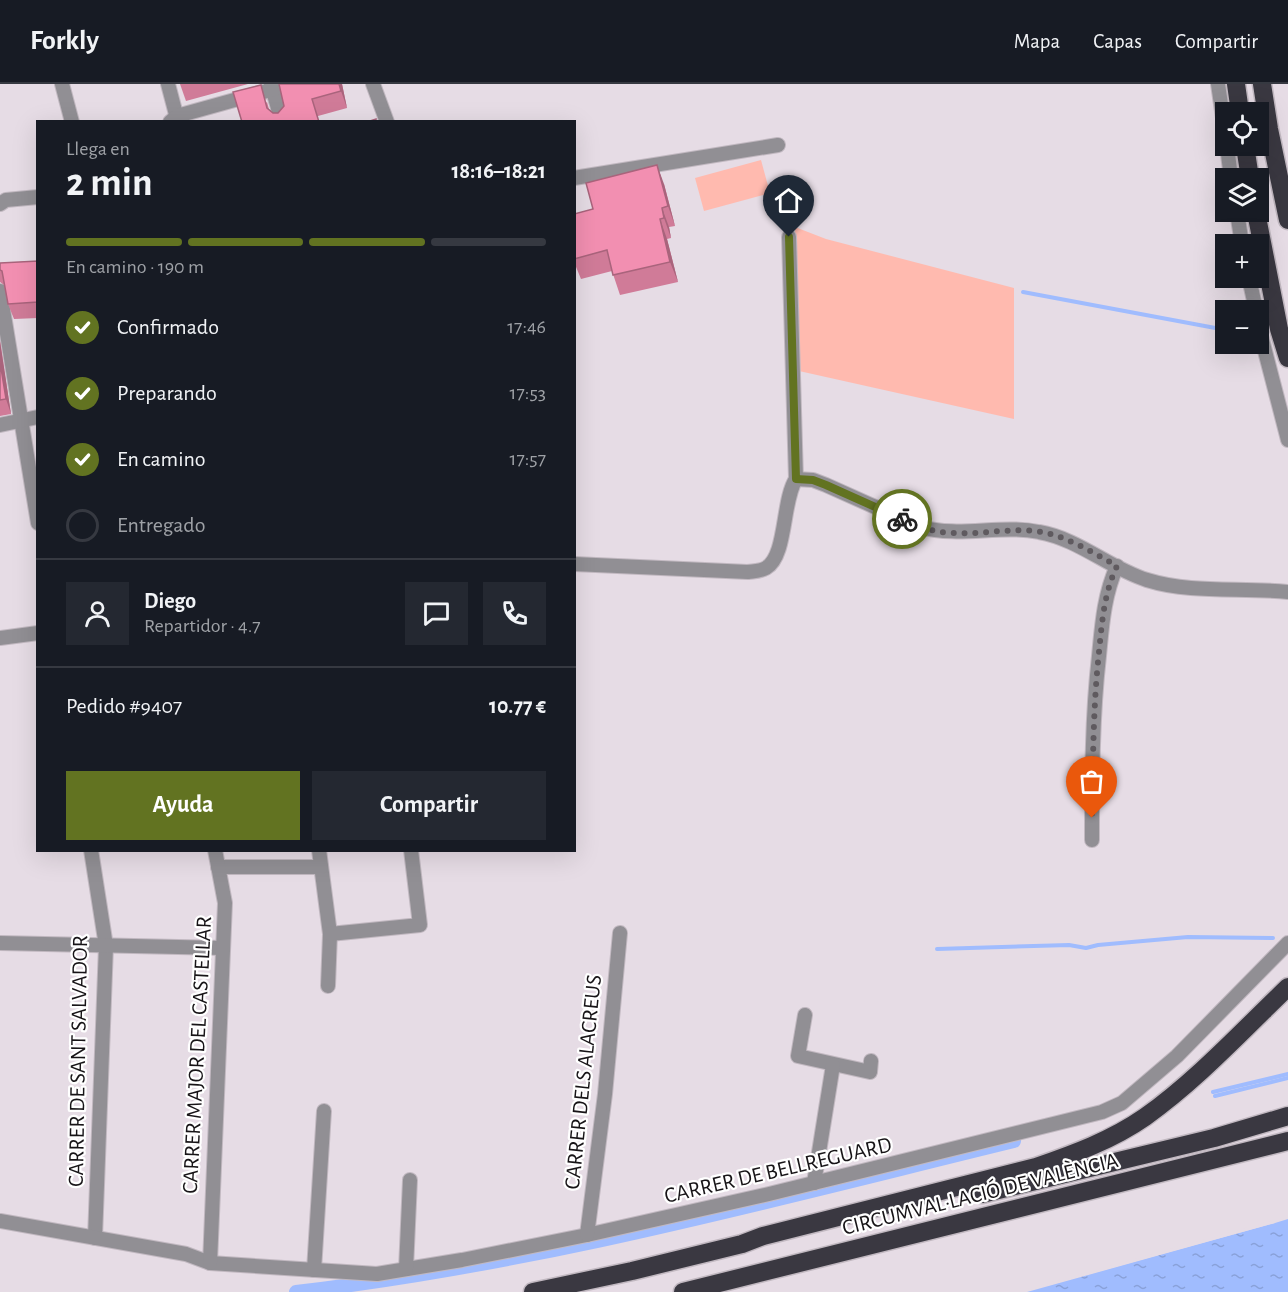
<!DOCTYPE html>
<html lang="es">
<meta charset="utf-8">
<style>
:root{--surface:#171b24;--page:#242831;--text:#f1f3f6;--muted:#9ea1a6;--line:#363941;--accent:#627321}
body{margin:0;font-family:"Alegreya Sans",sans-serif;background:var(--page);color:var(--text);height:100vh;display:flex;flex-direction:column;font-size:22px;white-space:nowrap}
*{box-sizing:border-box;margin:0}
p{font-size:20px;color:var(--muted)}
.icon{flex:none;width:33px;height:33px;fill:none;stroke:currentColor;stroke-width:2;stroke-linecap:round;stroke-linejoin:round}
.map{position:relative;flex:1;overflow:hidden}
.sheet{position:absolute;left:36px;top:36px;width:540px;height:732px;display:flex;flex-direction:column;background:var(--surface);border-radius:0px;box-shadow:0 6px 24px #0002}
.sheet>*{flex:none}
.controls{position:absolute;left:1215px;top:18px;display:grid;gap:12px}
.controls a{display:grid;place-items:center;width:54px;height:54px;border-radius:0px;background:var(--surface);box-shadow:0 6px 24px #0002;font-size:30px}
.pin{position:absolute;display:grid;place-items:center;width:51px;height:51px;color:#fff;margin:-62px -26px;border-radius:50% 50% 50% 0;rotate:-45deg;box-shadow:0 0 6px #0007}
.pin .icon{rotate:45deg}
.courier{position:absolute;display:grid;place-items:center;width:60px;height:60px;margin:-30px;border:4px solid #627321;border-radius:50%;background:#fff;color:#222;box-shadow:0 2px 8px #0007}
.headline em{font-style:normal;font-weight:700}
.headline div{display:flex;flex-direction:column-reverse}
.headline{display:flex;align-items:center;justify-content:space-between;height:102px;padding:0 30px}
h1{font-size:39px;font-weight:700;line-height:45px}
.bar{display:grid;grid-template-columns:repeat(4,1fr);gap:9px 6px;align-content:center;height:72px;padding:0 30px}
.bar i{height:8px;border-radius:4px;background:var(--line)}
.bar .selected{background:var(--accent)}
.bar p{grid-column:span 4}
.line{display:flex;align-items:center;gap:15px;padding:0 30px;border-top:2px solid var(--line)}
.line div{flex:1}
.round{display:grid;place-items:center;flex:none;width:63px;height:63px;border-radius:0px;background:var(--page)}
ol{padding:0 30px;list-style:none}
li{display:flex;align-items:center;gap:18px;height:66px}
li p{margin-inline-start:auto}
li .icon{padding:6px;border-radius:50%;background:var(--accent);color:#fff;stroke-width:4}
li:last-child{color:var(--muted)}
li i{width:33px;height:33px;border:3px solid var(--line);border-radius:50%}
.primary-button{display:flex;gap:12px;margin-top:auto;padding:12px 30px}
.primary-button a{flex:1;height:69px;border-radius:0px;background:var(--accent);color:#fff;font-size:24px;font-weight:700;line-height:69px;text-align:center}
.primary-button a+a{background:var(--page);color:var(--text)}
header{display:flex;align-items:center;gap:36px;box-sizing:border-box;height:84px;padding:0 30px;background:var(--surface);border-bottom:2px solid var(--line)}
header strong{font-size:28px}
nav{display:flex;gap:33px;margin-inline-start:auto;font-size:21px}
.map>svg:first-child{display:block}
.pitch{fill:#ffbaaf}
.water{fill:url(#water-ripples)}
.pier{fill:#e6dce5}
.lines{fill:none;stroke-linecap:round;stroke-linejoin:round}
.stream{stroke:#a0bcfe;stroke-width:4}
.canal{stroke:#a0bcfe;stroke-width:14}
.street-casing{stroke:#c1b8c0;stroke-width:16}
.highway-casing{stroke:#c1b8c0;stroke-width:21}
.street{stroke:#918f94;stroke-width:14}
.highway{stroke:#3a3841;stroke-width:18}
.wall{fill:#d07b98}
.shaded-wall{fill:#a9647c}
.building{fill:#f28fb1;stroke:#a9647c;stroke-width:1.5}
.done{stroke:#5f5a5f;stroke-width:6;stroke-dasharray:0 10.8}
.route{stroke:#627321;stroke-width:8}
.labels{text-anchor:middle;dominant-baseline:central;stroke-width:4.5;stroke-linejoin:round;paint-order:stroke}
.street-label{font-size:22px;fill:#171417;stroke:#fff}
</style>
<header>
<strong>Forkly</strong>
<nav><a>Mapa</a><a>Capas</a><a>Compartir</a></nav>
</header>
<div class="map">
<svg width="1288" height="1208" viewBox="0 0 1288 1208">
<defs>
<pattern id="water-ripples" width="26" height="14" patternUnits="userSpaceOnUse" patternTransform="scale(1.5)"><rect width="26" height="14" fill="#a0bcfe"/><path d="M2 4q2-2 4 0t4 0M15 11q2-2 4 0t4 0" fill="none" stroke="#89a1d9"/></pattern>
</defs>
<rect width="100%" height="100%" fill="#e6dce5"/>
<g class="pitch">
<polygon points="761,76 770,109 704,127 695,94"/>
<polygon points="795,143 826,155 1014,204 1014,335 799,287"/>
</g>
<polygon class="water" points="1288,1135 1288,1208 1027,1208 1275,1139"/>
<polygon class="pier" points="1274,1136 1275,1139 1024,1208 1027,1205"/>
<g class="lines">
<g class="stream">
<polyline points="1023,208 1226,246"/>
<polyline points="937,865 1069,861 1086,864 1098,861 1188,853 1273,854"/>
<polyline points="1213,1008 1288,990"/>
<polyline points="1215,1012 1288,994"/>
<polyline points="331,1208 476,1185 588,1163 1014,1061"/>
</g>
<path class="canal" d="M296 1208C539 1180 776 1115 1014 1057"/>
<g class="street-casing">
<g id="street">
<polyline points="62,0 72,38"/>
<polyline points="168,0 178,38"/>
<polyline points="271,0 282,38"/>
<polyline points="373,0 387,38"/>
<polyline points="1218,0 1226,54"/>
<polyline points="170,38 177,32 292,0"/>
<polyline points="1227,62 1231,94"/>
<polyline points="574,94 778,61"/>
<polyline points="0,120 6,116 38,113"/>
<polyline points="1237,128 1242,160"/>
<polyline points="1249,194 1256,226"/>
<polyline points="0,207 38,439"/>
<polyline points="1258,240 1288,356"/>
<polyline points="0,341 38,333"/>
<path d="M796 395 813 396 826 401 920 443C961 454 999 440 1039 448 1079 455 1109 484 1147 496 1192 510 1241 503 1288 508"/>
<path d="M574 480 748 488C755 487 761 487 766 484 787 472 782 416 796 395L789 153"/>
<polyline points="0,554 38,549"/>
<path d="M1092 756C1092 695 1092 633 1099 572 1102 541 1104 511 1117 482"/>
<polyline points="91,766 106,862 95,1154"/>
<polyline points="319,766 330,850 328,902"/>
<polyline points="218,783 321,783"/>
<polyline points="330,850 420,841 411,766"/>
<polyline points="0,859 223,864"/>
<polyline points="805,931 798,972 870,988 871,977"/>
<polyline points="814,1099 833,981"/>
<polyline points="0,1137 186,1170 210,1179 377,1190 462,1176 587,1151 769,1110 1102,1028 1122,1019 1177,972 1288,859"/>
<polyline points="587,1151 605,1010 620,849"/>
<polyline points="210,1179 225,819 215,766"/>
<polyline points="406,1185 410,1096"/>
<polyline points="314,1186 324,1027"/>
</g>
</g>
<g class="highway-casing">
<g id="highway">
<polyline points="1236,0 1240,28"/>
<polyline points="1262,0 1269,45 1288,136"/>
<polyline points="1245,62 1250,94"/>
<polyline points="1256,128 1279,245 1288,274"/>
<polyline points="982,1110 1214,1054 1288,1032"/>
<path d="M533 1208 632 1187 742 1160 763 1152 1036 1083C1074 1070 1112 1056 1145 1033 1197 996 1242 947 1288 903"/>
<polyline points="683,1208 1288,1057"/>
</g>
</g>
<use href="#street" class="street"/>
<use href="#highway" class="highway"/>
</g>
<g class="wall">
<polygon points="180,0 248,0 186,17"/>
<polygon points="342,0 347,24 318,32 242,38 267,18 269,25 273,29 278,29"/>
<polygon points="664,100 675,142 669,143 671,154 667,155 678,198 620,211 612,187 581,195 574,178 574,130 593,125"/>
<polygon points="38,177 38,234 14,235 8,220 4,201 0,198 0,179"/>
<polygon points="0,257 11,330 0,332"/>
</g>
<g class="shaded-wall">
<polygon points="339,0 342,0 347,24 341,7"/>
<polygon points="657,81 664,100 675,142 668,122"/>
<polygon points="662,124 669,143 671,154 664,134"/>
<polygon points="660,135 667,155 678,198 670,178"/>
<polygon points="0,257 11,330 6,315 0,278"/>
</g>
<g class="building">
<polygon points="279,0 339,0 341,7 312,15 319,38 242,38 233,8 261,1 267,24 273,29 278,29 284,22"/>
<polygon points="376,35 376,38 367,38"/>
<polygon points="657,81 668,122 662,124 664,134 660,135 670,178 613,191 607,166 574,175 574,130 593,125 586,99"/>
<polygon points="38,177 38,218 8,220 2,187 0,186 0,179"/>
<polygon points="0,278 6,315 0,316"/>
</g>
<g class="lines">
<path class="done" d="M902 435C918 443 934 448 952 449 980 451 1007 444 1036 447 1065 451 1092 468 1117 482 1104 509 1102 538 1099 568 1093 623 1093 679 1092 734"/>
<polyline class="route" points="789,153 796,395 813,396 826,401 902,435"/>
</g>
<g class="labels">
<g class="street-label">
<text transform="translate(197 971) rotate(-87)">CARRER MAJOR DEL CASTELLAR</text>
<text transform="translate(78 977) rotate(-89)">CARRER DE SANT SALVADOR</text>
<text transform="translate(583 998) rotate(-84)">CARRER DELS ALACREUS</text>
<text transform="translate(778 1086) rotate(-13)">CARRER DE BELLREGUARD</text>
<text transform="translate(980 1110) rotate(-14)">CIRCUMVAL·LACIÓ DE VALÈNCIA</text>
</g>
</g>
</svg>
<div class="controls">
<a><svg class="icon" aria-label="locate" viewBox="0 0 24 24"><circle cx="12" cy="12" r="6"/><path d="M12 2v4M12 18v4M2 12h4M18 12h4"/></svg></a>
<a><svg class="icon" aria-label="layers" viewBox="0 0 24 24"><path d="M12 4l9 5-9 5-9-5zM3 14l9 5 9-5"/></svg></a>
<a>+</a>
<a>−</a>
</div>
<div class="pin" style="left:1092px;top:734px;background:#ea580c"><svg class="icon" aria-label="bag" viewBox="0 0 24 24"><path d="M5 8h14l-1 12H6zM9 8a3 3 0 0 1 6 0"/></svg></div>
<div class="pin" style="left:789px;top:153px;background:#1f2937"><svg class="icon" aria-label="home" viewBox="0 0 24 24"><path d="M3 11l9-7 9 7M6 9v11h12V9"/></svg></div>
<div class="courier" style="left:902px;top:435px"><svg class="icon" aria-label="bike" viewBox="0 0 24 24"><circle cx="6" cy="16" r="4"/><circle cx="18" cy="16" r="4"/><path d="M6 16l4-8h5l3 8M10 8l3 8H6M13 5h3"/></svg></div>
<section class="sheet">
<div class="headline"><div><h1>2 min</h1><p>Llega en</p></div><em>18:16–18:21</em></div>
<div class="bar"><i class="selected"></i><i class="selected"></i><i class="selected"></i><i></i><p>En camino · 190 m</p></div>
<ol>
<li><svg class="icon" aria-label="check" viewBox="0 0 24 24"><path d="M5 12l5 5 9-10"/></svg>Confirmado<p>17:46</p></li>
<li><svg class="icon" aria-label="check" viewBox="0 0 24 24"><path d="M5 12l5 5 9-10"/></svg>Preparando<p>17:53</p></li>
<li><svg class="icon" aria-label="check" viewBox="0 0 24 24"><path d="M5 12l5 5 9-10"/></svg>En camino<p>17:57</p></li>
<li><i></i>Entregado</li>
</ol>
<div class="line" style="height:108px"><a class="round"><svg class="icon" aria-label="person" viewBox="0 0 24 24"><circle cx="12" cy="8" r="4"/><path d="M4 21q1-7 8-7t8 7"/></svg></a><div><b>Diego</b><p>Repartidor · 4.7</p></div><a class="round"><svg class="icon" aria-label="chat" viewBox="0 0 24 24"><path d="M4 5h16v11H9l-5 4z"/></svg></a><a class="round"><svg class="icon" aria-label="phone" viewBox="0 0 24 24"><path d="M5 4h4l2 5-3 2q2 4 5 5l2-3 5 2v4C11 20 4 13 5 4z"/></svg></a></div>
<div class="line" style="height:78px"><div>Pedido #9407</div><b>10.77 €</b></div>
<div class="primary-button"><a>Ayuda</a><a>Compartir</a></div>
</section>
</div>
